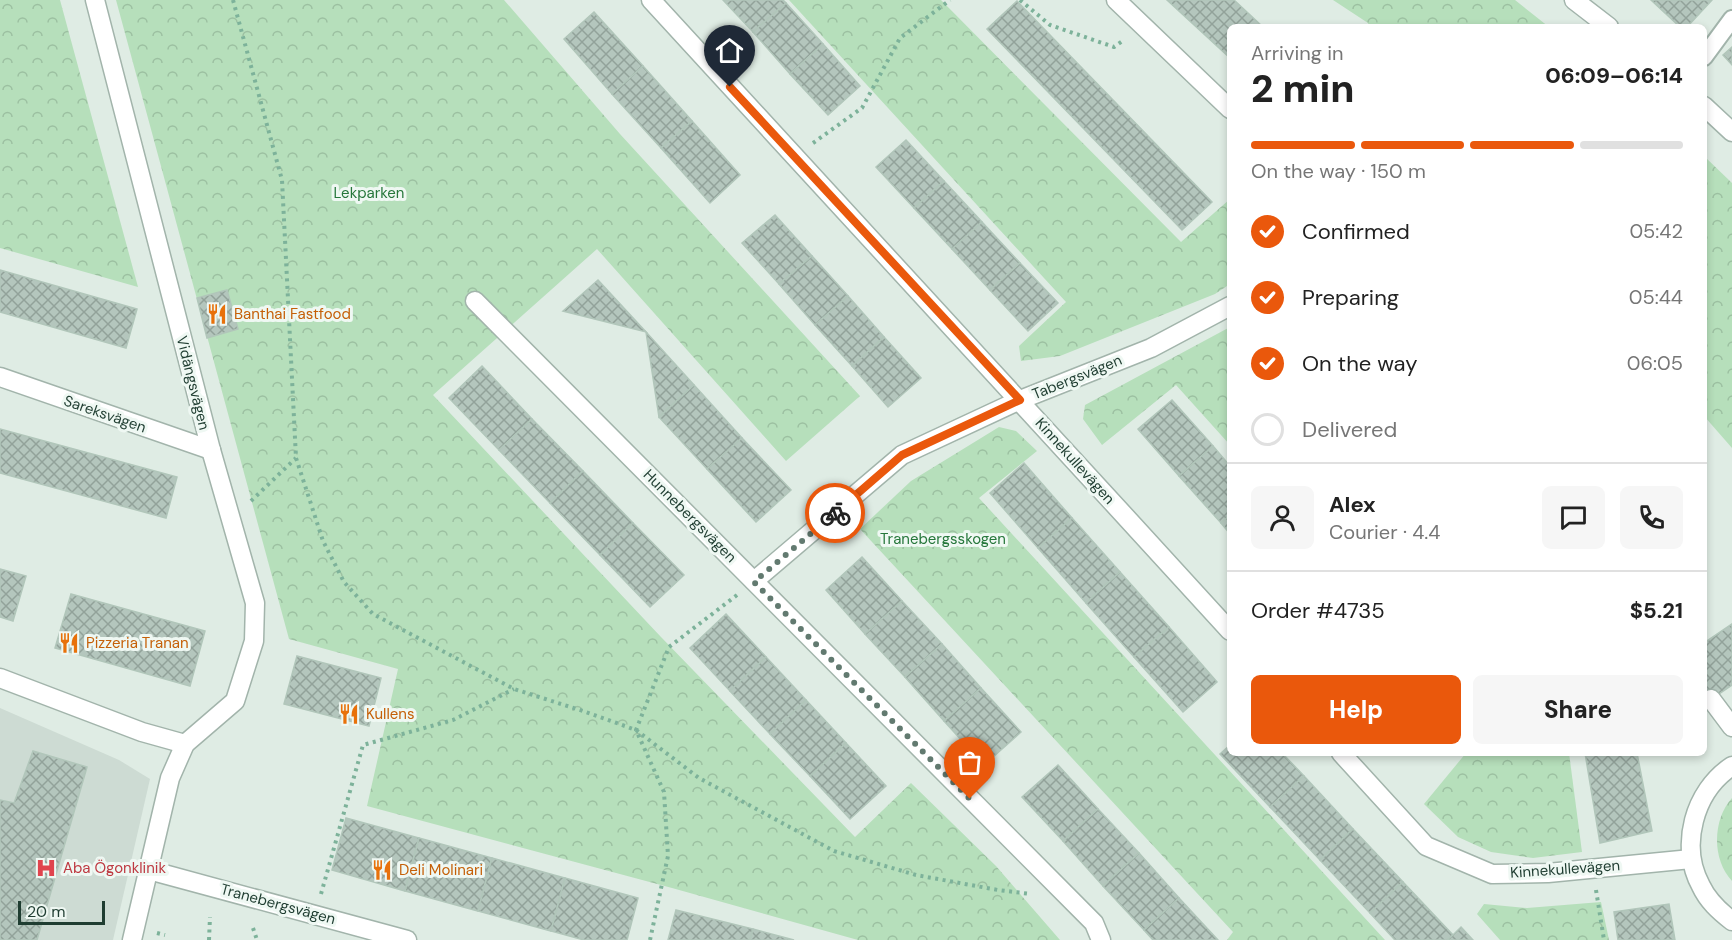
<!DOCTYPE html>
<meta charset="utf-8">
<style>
:root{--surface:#fff;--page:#f6f6f6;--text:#222;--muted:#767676;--line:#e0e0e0;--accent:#ea580c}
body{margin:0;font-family:"DM Sans",sans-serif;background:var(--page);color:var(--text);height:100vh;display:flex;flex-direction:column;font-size:22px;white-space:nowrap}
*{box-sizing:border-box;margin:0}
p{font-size:20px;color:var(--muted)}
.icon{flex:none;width:33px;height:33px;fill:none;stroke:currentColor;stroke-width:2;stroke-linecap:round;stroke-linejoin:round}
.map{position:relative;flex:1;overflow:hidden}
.panel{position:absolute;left:1227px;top:24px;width:480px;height:732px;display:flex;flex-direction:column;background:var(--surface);border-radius:9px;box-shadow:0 3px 9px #0003}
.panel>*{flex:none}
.scale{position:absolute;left:18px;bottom:15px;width:87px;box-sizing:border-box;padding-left:6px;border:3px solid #1f3d31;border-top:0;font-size:16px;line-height:21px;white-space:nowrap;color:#1f3d31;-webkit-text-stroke:4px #eff8f3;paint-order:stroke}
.pin{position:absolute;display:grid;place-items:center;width:51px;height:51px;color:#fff;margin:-62px -26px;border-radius:50% 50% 50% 0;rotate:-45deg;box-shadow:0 0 6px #0007}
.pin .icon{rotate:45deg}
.courier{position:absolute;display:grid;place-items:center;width:60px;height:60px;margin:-30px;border:4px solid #ea580c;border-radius:50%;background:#fff;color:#222;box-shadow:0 2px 8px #0007}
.summary em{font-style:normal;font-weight:800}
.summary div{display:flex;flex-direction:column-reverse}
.summary{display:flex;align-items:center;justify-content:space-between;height:102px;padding:0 24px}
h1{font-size:39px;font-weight:800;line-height:45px}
.bar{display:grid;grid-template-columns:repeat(4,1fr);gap:9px 6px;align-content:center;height:72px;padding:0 24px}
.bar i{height:8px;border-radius:4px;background:var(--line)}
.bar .current{background:var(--accent)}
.bar p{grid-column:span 4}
.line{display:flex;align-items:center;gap:15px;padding:0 24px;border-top:2px solid var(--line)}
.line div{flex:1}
.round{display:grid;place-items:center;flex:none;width:63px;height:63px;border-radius:9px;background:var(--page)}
ol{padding:0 24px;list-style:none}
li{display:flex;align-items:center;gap:18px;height:66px}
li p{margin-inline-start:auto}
li .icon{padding:6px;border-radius:50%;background:var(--accent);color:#fff;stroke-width:4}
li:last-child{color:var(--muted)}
li i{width:33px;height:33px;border:3px solid var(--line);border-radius:50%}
.cta{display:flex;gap:12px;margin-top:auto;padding:12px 24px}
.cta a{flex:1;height:69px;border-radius:9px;background:var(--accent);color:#fff;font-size:24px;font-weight:800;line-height:69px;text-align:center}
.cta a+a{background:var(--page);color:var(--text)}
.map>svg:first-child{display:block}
.built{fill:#cddbd3}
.forest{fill:url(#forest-crowns)}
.building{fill:url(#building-cross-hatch);stroke:#b1c6ba;stroke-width:1.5}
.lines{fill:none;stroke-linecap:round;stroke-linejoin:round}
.lane-casing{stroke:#a2b4ab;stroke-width:20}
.street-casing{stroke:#a2b4ab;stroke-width:21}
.path{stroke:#7db29a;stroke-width:4;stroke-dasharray:3 4.5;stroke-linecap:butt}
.lane{stroke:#fff;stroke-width:16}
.street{stroke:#fff;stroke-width:18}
.done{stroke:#627a70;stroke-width:6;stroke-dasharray:0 10.8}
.route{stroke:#ea580c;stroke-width:8}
.labels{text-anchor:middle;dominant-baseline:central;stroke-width:6;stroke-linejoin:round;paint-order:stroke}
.park-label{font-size:15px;fill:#26773b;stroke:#eff8f3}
.food-label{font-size:15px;fill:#c56008;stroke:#eff8f3;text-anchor:start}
.street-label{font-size:15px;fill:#1f3d31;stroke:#eff8f3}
.health-label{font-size:15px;fill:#be3a42;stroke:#eff8f3;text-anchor:start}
</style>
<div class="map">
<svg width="1732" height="940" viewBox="0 0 1732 940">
<defs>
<pattern id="forest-crowns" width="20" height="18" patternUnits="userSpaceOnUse" patternTransform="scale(1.5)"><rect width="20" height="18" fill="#b6dfbb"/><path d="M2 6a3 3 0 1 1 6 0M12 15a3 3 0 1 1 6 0" fill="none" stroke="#9cc0a1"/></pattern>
<pattern id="building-cross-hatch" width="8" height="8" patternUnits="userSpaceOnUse" patternTransform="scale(1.5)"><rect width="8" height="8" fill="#b4c6bd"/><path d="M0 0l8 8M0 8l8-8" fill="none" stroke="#92a29a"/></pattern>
</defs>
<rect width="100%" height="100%" fill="#dfece4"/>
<polygon class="built" points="0,708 119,760 150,779 113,940 0,940"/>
<g class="forest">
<polygon points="0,0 60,0 138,287 0,248"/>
<polygon points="116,0 504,0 620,134 860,396 786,461 597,249 433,395 661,637 855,837 911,783 996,866 1060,940 858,940 672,888 367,806 398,669 289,639"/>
<polygon points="789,0 941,0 1181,242 1230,199 1230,284 1215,294 1060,356 1021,361 1019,346 1066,302"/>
<polygon points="1333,0 1515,0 1549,27 1369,27 1368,23"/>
<polygon points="1704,156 1732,183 1732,448 1704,416"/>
<polygon points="1230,327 1230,445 1176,385 1102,445 1083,419 1085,405"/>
<polygon points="999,427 1016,431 1037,451 979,498 1385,940 1227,940 1233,932 860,529 911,481"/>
<polygon points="1466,753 1569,753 1582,852 1533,858 1491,852 1458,837 1424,804"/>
<path d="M1732 798V881C1712 860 1712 820 1732 798Z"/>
<polygon points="1601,902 1609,940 1500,940 1477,914 1484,904 1527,908"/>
</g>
<g class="building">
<polygon points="723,0 783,0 786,3 753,32"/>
<polygon points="1167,0 1234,0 1263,27 1230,27 1230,58"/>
<polygon points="1651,0 1712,0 1687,27 1680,27"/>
<polygon points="1017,1 1212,202 1182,230 987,29"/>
<polygon points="786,3 823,44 790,74 753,32"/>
<polygon points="594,12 643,66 612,94 564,39"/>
<polygon points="823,44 860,86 828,115 790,74"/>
<polygon points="1732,47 1732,65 1723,55"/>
<polygon points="643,66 692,121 661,148 612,94"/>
<polygon points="692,121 740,175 710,203 661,148"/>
<polygon points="906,140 944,181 914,208 876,167"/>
<polygon points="944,181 982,222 952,249 914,208"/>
<polygon points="775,215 812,256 779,284 742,243"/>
<polygon points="982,222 1020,263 990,290 952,249"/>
<polygon points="812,256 848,296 815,325 779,284"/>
<polygon points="1020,263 1058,303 1028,331 990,290"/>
<polygon points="0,270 137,309 126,348 0,312"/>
<polygon points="598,280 646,332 563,311"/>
<polygon points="227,290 238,329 207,338 197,298"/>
<polygon points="848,296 884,337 852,366 815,325"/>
<polygon points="646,332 694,385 659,417"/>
<polygon points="884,337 921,378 888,407 852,366"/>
<polygon points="482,366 532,419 499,450 449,398"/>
<polygon points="694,385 742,438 707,469 659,417"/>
<polygon points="1172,400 1213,446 1179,476 1138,429"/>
<polygon points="532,419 583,471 550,503 499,450"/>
<polygon points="0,429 177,477 166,518 0,473"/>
<polygon points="742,438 791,490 756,522 707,469"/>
<polygon points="1213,446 1230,466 1230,515 1221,523 1179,476"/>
<polygon points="1024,463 1072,518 1038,548 990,493"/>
<polygon points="583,471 633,523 600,555 550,503"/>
<polygon points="1230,515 1230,534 1221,523"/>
<polygon points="1072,518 1120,572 1086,603 1038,548"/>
<polygon points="633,523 684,575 650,607 600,555"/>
<polygon points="862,557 902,601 865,634 826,590"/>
<polygon points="0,569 26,576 13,621 0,617"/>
<polygon points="1120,572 1169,627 1134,657 1086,603"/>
<polygon points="71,594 205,631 190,686 55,648"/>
<polygon points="902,601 942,644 905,677 865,634"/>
<polygon points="726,614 766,657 730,691 690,648"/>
<polygon points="1732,624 1732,685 1704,704 1704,643"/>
<polygon points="1169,627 1217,682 1183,712 1134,657"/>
<polygon points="942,644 981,688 944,721 905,677"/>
<polygon points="297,656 381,678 369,726 284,704"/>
<polygon points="766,657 806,700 770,734 730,691"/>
<polygon points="981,688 1021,732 984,765 944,721"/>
<polygon points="806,700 846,743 810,776 770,734"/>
<polygon points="846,743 886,786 850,819 810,776"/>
<polygon points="1230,745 1230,753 1282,753 1304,776 1270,807 1220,754"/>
<polygon points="33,751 87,767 37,940 0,940 0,800 14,803"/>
<polygon points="1585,753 1637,753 1652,831 1600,843"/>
<polygon points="1058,765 1098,809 1063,841 1022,797"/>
<polygon points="1304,776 1353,829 1320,860 1270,807"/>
<polygon points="1098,809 1139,853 1103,886 1063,841"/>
<polygon points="346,818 419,838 405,891 332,870"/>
<polygon points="1353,829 1403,882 1370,913 1320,860"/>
<polygon points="419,838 492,858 478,911 405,891"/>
<polygon points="1139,853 1179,898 1144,930 1103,886"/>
<polygon points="492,858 565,878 551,931 478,911"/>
<polygon points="565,878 638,898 627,940 584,940 551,931"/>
<polygon points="1403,882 1453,935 1447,940 1395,940 1370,913"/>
<polygon points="1179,898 1218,940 1153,940 1144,930"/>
<polygon points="1669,904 1675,940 1618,940 1614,912"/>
<polygon points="676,910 753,929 750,940 668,940"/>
<polygon points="1461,927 1473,940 1447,940 1453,935"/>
<polygon points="753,929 794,940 750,940"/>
</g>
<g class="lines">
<g class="lane-casing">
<polyline id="lane" points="1704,57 1732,19"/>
</g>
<g class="street-casing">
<g id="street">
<polyline points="95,0 211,450 255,603 254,641 235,701 185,744 170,778 132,940"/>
<path d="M651 0C843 212 1038 420 1230 631"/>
<polyline points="1116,0 1230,109"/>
<polyline points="1574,0 1609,27"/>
<polyline points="1704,106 1732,132"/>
<polyline points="475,301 1094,923 1101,940"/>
<polyline points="0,377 211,450"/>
<polyline points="754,581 902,455 1020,400 1151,348 1230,306"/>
<polyline points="0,678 142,732 185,744"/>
<polyline points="1711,699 1732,727"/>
<polyline points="1341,753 1426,846 1492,874 1548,873 1691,859"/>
<path d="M1732 766C1694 791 1679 846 1701 886 1708 901 1719 911 1732 921"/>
<polyline points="149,870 407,940"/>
</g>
</g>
<g class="path">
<polyline points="233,0 282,180 296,458 323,541 344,582 373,614 514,689 583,711 636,730 699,778 834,851 916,875 998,890 1031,894"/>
<polyline points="1020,0 1050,25 1114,47 1124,40"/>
<polyline points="813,143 862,108 900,38 950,0"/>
<polyline points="251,501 296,458"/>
<polyline points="1596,890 1604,940"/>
<polyline points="321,894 363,745 453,720 514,689"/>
<polyline points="253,928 257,940"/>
<polyline points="157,933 165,935"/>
<polyline points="209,940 210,917"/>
<polyline points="650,940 668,856 664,792 636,730 669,647 737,595"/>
</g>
<use href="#lane" class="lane"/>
<use href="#street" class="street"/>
</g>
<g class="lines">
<polyline class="done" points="835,513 754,582 970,799"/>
<polyline class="route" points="730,87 1020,400 902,455 835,513"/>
</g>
<defs>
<g id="restaurant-bare" transform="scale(1.62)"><path d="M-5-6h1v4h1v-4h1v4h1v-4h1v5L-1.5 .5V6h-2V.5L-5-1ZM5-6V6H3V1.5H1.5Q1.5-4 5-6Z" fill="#e8710a" stroke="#eff8f3" stroke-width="2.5" paint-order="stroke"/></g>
<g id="hospital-bare" transform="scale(1.62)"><path d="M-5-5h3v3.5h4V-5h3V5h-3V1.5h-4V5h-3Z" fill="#e0444e" stroke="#eff8f3" stroke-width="2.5" paint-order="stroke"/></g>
</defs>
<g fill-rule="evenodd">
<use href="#restaurant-bare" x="217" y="314"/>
<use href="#restaurant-bare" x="69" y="643"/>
<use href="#restaurant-bare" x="349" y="714"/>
<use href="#hospital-bare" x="46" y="868"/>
<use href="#restaurant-bare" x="382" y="870"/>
</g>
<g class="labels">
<g class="park-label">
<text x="369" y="193">Lekparken</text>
<text x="943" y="539">Tranebergsskogen</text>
</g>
<g class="food-label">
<text x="234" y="314">Banthai Fastfood</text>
<text x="86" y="643">Pizzeria Tranan</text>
<text x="366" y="714">Kullens</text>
<text x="399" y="870">Deli Molinari</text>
</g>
<g class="street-label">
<text transform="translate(1077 377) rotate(-22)">Tabergsvägen</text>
<text transform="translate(193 383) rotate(76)">Vidängsvägen</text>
<text transform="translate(105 414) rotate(19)">Sareksvägen</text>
<text transform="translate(1075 461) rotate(48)">Kinnekullevägen</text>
<text transform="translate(690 516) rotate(45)">Hunnebergsvägen</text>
<text transform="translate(1565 869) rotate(-4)">Kinnekullevägen</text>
<text transform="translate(278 904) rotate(15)">Tranebergsvägen</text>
</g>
<g class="health-label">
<text x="63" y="868">Aba Ögonklinik</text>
</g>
</g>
</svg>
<div class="scale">20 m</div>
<div class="pin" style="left:970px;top:799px;background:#ea580c"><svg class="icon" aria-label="bag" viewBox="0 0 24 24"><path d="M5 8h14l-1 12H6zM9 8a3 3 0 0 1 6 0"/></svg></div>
<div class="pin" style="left:730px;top:87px;background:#1f2937"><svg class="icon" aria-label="home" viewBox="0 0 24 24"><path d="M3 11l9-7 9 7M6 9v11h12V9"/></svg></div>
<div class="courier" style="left:835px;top:513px"><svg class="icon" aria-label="bike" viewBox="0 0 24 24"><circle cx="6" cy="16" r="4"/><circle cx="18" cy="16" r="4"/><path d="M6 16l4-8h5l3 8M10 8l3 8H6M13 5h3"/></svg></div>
<section class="panel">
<div class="summary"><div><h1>2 min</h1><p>Arriving in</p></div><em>06:09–06:14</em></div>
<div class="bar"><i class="current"></i><i class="current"></i><i class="current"></i><i></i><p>On the way · 150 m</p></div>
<ol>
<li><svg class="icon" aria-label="check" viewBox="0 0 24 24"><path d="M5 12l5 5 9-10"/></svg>Confirmed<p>05:42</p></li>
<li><svg class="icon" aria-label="check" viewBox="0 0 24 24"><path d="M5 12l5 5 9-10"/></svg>Preparing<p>05:44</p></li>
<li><svg class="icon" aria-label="check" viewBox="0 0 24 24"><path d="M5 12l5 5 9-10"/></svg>On the way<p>06:05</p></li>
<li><i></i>Delivered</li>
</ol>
<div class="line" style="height:108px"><a class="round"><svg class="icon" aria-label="person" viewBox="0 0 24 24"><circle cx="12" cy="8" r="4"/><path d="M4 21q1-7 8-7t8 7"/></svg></a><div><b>Alex</b><p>Courier · 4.4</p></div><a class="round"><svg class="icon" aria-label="chat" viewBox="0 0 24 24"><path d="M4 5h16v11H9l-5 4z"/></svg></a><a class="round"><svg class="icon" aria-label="phone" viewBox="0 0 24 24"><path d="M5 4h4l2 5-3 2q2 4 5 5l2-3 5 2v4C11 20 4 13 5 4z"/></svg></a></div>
<div class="line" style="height:78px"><div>Order #4735</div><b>$5.21</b></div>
<div class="cta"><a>Help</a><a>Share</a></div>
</section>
</div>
